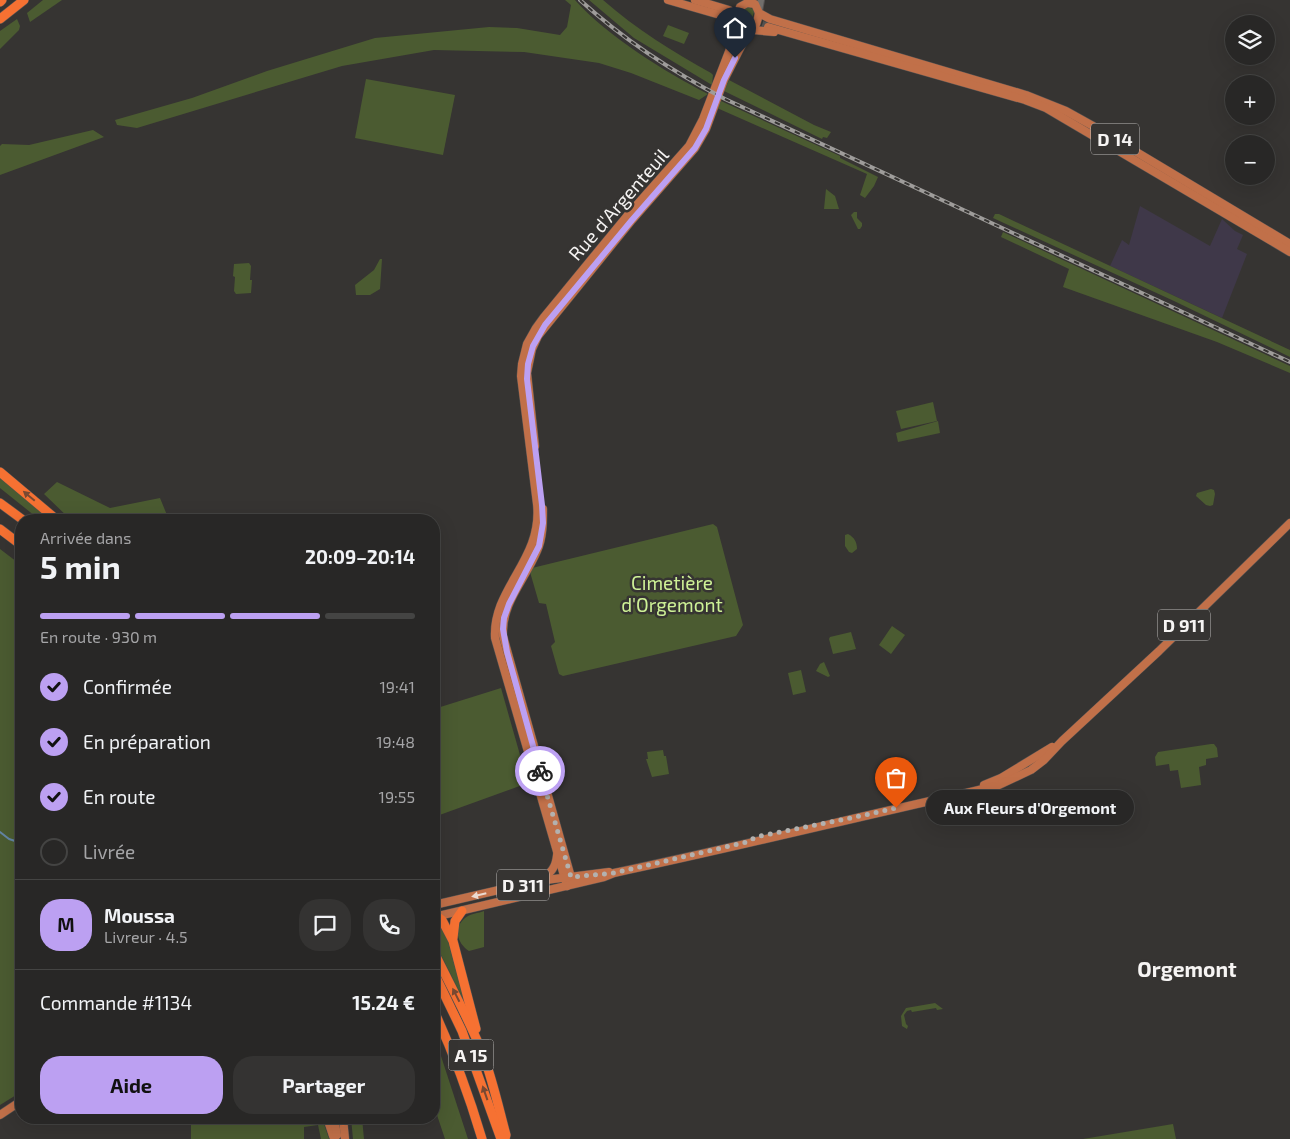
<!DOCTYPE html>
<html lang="fr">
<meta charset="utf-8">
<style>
:root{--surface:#282726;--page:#343332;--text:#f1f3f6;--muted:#a5a5a7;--line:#444443;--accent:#bca0f2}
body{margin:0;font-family:"Exo 2",sans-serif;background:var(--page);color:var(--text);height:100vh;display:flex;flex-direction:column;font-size:19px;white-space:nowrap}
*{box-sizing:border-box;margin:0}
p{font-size:16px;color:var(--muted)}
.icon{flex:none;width:28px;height:28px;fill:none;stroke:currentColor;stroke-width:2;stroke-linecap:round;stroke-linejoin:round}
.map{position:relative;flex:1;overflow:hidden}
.panel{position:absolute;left:15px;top:514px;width:425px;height:610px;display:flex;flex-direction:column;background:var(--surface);border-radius:20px;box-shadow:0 5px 20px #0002,0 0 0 1px var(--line)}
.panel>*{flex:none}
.buttons{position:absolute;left:1225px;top:15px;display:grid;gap:10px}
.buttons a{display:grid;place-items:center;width:50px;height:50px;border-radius:50%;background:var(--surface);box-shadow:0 5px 20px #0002,0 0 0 1px var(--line);font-size:25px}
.pin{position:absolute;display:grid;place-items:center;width:42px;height:42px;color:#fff;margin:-51px -21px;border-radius:50% 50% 50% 0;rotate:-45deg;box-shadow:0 0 5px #0007}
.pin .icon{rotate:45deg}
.courier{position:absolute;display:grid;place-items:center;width:50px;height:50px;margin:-25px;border:4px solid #bca0f2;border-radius:50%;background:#fff;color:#222;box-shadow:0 1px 6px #0007}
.bubble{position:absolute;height:35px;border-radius:18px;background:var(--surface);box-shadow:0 5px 20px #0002,0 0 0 1px var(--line);font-size:16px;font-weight:700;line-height:35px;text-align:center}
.summary em{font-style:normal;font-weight:700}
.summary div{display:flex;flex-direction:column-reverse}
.summary{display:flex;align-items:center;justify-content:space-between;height:85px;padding:0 25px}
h1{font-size:32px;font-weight:700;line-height:38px}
.bar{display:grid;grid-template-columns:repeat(4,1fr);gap:8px 5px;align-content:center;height:60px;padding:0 25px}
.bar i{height:6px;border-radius:4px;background:var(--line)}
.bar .selected{background:var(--accent)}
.bar p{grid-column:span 4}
.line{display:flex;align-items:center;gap:12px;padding:0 25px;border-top:1px solid var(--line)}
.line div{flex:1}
.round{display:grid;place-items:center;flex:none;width:52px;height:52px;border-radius:20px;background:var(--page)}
ol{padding:0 25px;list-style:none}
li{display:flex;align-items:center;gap:15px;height:55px}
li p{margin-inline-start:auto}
li .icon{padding:5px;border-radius:50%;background:var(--accent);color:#111;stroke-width:4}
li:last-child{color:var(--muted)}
li i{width:28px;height:28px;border:2px solid var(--line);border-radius:50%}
.cta{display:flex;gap:10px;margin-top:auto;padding:10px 25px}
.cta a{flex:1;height:58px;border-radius:20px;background:var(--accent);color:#111;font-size:20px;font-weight:700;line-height:58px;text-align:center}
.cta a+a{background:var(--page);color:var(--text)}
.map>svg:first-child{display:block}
.industrial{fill:#3f3849}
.green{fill:#4b5b31}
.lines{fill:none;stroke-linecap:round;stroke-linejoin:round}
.stream{stroke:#6385a4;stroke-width:2}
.major-tunnel{stroke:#53514f;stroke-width:8;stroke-dasharray:8 4;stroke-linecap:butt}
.minor-casing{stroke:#565352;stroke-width:8}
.major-casing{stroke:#565352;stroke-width:9}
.highway-casing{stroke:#565352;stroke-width:10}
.minor{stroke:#716e6b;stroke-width:6}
.major{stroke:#c17049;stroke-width:8}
.highway{stroke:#f67132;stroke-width:9}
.rail-casing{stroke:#9e9c9a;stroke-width:4}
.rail{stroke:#363432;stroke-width:2;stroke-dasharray:5.5;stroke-linecap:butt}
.oneway{fill:#794932}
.oneway2{fill:#ebdad1}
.done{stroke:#b3b1af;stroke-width:5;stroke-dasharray:0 9}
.route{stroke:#bca0f2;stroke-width:6}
.labels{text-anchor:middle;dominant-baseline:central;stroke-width:5;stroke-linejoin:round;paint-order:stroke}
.shield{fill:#363432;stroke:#bcbab9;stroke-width:1}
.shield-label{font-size:18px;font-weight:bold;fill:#f6f4f3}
.street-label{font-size:19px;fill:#f6f4f3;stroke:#363432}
.park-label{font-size:19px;fill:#cef196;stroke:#363432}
.quarter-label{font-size:21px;font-weight:bold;fill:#f6f4f3;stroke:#363432}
</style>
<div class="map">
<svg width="1290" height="1139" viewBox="0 0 1290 1139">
<rect width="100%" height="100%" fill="#363432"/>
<polygon class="industrial" points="1140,206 1210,246 1222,219 1235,231 1243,235 1237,249 1247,254 1222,318 1110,266 1122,240 1129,245"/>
<g class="green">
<polygon points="43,0 62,0 30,22 27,13"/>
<path d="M565 0H575C607 36 665 72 708 94L699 100 631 73 599 63 524 52 434 50 342 66 137 128 117 125 115 120 192 98 267 71 375 38 489 27 517 28 560 35 567 27 571 5Z"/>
<path d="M589 0H603C636 29 673 52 711 73L713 75 712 85 634 38Z"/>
<polygon points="748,7 753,9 754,12 750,26 744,29 741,27 739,22 743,10"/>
<polygon points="17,19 20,26 19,30 0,49 0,31"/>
<polygon points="668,25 689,33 684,44 663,36"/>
<polygon points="366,79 455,95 443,155 355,138"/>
<polygon points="729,80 814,125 831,132 827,138 823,137 822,139 724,91"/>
<polygon points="721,101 840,156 840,158 878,177 874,186 865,198 860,195 867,174 717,108"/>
<polygon points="93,130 104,137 0,175 0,146 2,144 29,145"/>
<polygon points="826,189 835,196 839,209 824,209"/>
<polygon points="854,212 857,212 857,218 862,223 862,226 860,229 858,229 851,215"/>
<polygon points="995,214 999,214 1290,350 1290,357 1174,301 993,218"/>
<polygon points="1003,232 1290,366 1290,373 1217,342 1063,287 1069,269 1001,237"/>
<polygon points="380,259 382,259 380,289 370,295 356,295 355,285 374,270"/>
<polygon points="249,263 251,266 250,280 252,280 251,293 236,294 234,291 235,277 233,276 234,264"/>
<polygon points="933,402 937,421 901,429 896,411"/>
<polygon points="938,421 940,433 898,442 896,433"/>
<polygon points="0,478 52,520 40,520 0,488"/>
<polygon points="57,482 110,508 160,498 169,520 71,520 44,494"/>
<polygon points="1211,489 1214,490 1215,494 1213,505 1210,506 1206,505 1196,496 1197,493"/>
<polygon points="713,524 717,527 743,625 736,636 563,676 559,674 551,646 555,642 546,604 539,603 530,572 532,568"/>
<path d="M848 534C854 537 857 542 857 549L852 553 849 552 845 546V535Z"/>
<polygon points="0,549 21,565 21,1092 0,1105"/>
<polygon points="892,626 905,635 891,654 879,645"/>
<polygon points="851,632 856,649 833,654 829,639 830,637"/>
<polygon points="824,662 830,676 828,677 816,671 820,664"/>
<polygon points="801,670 806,692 793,695 788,673"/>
<polygon points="501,688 528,783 434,817 434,709"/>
<polygon points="1211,744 1214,744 1217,748 1218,757 1206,759 1206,765 1199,767 1201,785 1181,788 1178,770 1170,771 1169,764 1156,766 1155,757 1158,752"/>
<polygon points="663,750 664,756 666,756 669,774 652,777 646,759 648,759 647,752"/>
<path d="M484 911V947L469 951C457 943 453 928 465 918 469 914 479 913 484 911Z"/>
<polygon points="434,921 444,926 464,1001 434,941"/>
<polygon points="935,1003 943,1009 937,1010 936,1008 912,1012 911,1010 907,1011 904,1015 906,1024 908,1026 907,1029 902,1026 901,1016 906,1008"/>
<polygon points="434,1040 440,1053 468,1139 445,1139 434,1106"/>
<polygon points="191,1118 322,1118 329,1139 321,1139 318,1125 304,1127 304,1139 191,1139"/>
<polygon points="351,1118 362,1118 364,1139 353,1139"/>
<polygon points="1173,1124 1176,1139 1083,1139"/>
</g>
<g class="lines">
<polyline class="stream" points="0,832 9,839 21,843"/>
<polyline class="major-tunnel" points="728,13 768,27"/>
<g class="minor-casing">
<polyline id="minor" points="759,11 761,0"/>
</g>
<g class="major-casing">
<g id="major">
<polyline points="668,0 720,15 735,23"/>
<polyline points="695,0 729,10"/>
<path d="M747 3 755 4 759 13C757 25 752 39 738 31L735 23 740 7Z"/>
<polyline points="759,13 770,19 1026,95 1066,111 1093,126 1290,244"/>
<polyline points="768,27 1025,100 1046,108 1290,252"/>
<polyline points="753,30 774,32"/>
<polyline points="535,446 527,373 532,349 538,336 632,220 695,148 706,129 724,80 748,33"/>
<path d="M543 509C543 523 543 538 537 551 525 580 501 603 503 636L571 877 567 886"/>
<polyline points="984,785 1001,778 1052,747"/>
<path d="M541 880C551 873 556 867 557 855"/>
<path d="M567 886 495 638C492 588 543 560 537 504L521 376 522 364 527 344 536 328 544 317 627 216 689 146 703 119 735 36 736 27"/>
<polyline points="434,905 538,881 609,872"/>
<path d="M434 917 604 877 614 873C742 846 869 814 997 786L1031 770 1044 760 1062 741 1159 651 1290 523"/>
<polyline points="0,1115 21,1101"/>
<polyline points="327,1118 333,1136 335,1139"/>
<polyline points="334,1118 337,1135"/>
<polyline points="343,1118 345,1139"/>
</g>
</g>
<g class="highway-casing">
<g id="highway">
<polyline points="0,2 2,0"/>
<polyline points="0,19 24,0"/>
<polyline points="0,472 57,520"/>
<polyline points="0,503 23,520"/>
<polyline points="0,529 21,545"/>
<polyline points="434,914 442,920 453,941 476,1029"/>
<polyline points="453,938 455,921 462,911"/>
<path d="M434 952C451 987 470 1021 484 1057 493 1082 499 1109 506 1135L505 1139"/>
<polyline points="434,973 462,1031 501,1139"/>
<path d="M434 1011C453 1052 469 1095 482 1139"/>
<polyline points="342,1118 343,1121"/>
</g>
</g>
<use href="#minor" class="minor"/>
<use href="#major" class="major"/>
<use href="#highway" class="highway"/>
<g class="rail-casing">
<path id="rail" d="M580 0C624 40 673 72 725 99L1290 362"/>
</g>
<use href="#rail" class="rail"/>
</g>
<defs><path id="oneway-solid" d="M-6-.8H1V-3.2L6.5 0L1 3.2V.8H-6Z" transform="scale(1.25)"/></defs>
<g class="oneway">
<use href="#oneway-solid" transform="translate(29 496) rotate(-140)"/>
<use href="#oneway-solid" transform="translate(456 995) rotate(-117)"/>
<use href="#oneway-solid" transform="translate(485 1093) rotate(-109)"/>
</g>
<use class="oneway2" href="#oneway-solid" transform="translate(479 895) rotate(167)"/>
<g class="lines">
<path class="done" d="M540 771 571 877 614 873 747 842 756 837C803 827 850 819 896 808"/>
<polyline class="route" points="540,771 507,652 503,629 504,618 509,604 539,546 543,523 542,505 527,379 528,364 533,346 545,325 632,220 695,148 706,129 724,80 735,58"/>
</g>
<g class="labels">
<g class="shield">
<rect x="1091" y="123.5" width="48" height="31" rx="4"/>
<rect x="1158" y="609.5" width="52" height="31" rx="4"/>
<rect x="497" y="869.5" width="52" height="31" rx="4"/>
<rect x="448.5" y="1039.5" width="45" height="31" rx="4"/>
</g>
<g class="shield-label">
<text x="1115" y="139">D 14</text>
<text x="1184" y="625">D 911</text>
<text x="523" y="885">D 311</text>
<text x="471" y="1055">A 15</text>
</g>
<g class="street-label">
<text transform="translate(618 204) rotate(-49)">Rue d'Argenteuil</text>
</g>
<g class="park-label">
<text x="672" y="582">Cimetière<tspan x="672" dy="22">d'Orgemont</tspan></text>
</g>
<g class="quarter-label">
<text x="1187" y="968">Orgemont</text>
</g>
</g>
</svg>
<div class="buttons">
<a><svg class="icon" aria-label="layers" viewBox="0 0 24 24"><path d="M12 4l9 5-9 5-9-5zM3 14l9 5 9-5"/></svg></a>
<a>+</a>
<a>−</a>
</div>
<div class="pin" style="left:896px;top:808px;background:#ea580c"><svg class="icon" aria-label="bag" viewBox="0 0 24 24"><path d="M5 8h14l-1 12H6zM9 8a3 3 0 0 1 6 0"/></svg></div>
<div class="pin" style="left:735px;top:58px;background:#1f2937"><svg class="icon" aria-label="home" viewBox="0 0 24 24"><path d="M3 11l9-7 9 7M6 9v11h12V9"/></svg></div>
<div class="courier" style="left:540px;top:771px"><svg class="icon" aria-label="bike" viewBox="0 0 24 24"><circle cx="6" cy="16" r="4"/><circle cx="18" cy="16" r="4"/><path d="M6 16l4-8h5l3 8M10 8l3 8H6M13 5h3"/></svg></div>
<div class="bubble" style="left:926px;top:790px;width:208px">Aux Fleurs d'Orgemont</div>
<section class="panel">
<div class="summary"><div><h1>5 min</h1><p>Arrivée dans</p></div><em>20:09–20:14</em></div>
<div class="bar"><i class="selected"></i><i class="selected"></i><i class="selected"></i><i></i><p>En route · 930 m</p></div>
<ol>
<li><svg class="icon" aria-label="check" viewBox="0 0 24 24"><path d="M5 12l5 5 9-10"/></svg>Confirmée<p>19:41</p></li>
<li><svg class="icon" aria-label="check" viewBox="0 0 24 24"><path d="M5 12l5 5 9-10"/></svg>En préparation<p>19:48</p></li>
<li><svg class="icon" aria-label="check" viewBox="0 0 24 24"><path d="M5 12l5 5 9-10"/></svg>En route<p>19:55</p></li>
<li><i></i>Livrée</li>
</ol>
<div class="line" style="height:90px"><b class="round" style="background:var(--accent);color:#111">M</b><div><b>Moussa</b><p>Livreur · 4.5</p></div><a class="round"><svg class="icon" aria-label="chat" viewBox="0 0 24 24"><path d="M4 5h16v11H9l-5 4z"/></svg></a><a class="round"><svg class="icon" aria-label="phone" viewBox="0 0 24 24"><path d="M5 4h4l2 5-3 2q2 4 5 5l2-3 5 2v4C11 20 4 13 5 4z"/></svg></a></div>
<div class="line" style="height:65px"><div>Commande #1134</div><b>15.24 €</b></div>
<div class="cta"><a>Aide</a><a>Partager</a></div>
</section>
</div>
